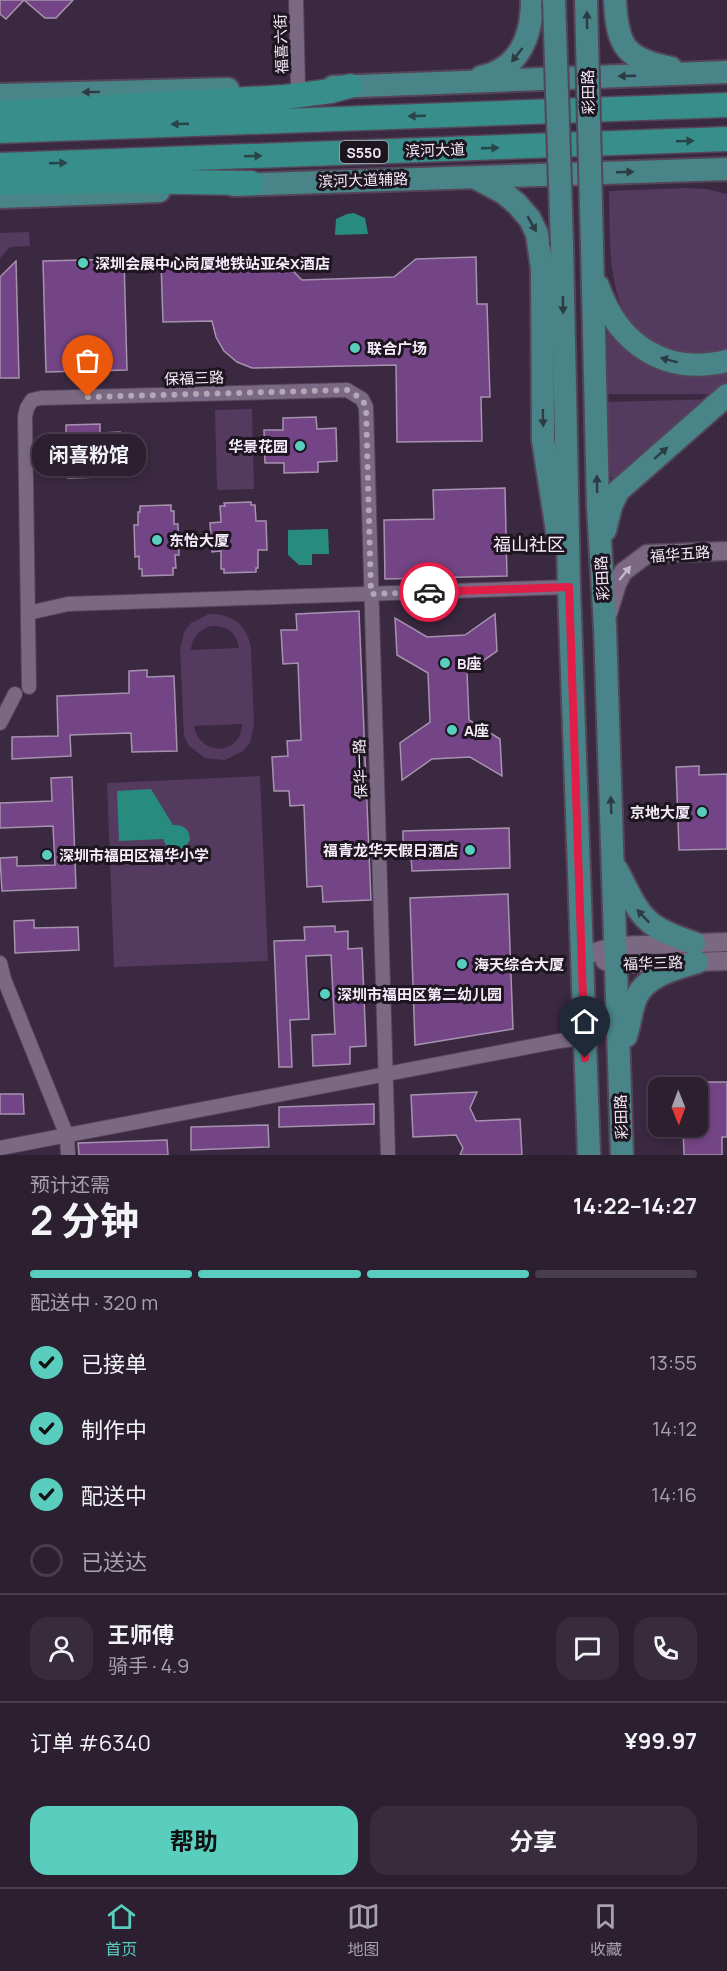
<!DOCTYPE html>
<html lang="zh">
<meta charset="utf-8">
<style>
:root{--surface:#2c1f30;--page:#382c3c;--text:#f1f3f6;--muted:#a6a2ab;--line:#483d4c;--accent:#59cebf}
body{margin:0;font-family:Manrope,"Noto Sans SC",sans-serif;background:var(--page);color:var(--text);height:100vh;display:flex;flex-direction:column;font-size:22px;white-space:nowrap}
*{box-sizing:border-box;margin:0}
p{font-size:20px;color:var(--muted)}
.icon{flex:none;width:33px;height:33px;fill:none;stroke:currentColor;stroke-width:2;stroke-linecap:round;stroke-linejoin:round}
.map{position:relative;height:1155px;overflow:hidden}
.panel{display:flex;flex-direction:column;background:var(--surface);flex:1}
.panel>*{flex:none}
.needle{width:39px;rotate:179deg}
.tools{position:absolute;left:648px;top:1077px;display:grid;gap:12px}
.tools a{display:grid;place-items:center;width:60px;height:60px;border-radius:12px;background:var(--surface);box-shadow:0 3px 9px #0003,0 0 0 2px var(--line);font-size:30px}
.pin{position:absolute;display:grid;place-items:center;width:51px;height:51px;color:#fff;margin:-62px -26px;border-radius:50% 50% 50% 0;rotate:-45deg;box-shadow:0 0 6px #0007}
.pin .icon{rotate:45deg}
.courier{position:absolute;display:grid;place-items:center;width:60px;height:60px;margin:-30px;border:4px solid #e11d48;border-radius:50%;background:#fff;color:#222;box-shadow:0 2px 8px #0007}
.bubble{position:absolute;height:42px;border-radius:18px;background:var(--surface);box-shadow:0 3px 9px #0003,0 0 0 2px var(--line);font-size:20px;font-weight:700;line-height:42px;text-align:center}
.headline em{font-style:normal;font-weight:700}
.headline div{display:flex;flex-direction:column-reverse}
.headline{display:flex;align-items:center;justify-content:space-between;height:102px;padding:0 30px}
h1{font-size:39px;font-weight:700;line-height:45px}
.bar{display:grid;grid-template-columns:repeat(4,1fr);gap:9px 6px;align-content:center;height:72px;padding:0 30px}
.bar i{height:8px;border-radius:4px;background:var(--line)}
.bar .on{background:var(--accent)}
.bar p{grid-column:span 4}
.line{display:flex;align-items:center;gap:15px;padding:0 30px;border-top:2px solid var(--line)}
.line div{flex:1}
.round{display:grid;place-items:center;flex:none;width:63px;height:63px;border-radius:18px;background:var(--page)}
ol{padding:0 30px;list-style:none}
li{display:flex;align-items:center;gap:18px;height:66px}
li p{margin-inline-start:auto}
li .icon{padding:6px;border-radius:50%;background:var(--accent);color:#111;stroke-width:4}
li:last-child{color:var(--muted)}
li i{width:33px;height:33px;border:3px solid var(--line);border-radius:50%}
.action{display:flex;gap:12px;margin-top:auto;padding:12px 30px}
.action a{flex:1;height:69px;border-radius:18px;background:var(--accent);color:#111;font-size:24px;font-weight:700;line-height:69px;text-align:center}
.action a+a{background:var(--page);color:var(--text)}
.menu{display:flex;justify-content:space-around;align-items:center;height:84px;border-top:2px solid var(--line);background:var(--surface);font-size:16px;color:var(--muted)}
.menu a{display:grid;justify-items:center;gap:3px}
.menu .on{color:var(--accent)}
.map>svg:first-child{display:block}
.green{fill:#543a5e;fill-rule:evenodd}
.water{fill:#288b80}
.building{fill:#744586;stroke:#a692ae;stroke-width:1.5}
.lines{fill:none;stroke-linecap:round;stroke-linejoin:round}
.minor-casing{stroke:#544559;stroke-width:16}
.tertiary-casing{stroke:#544559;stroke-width:21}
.primary-casing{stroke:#544559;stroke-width:26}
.trunk-casing{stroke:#544559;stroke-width:27}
.minor{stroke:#7b6983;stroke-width:14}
.tertiary{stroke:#7b6983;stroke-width:18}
.primary{stroke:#498588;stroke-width:22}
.trunk{stroke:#388e8a;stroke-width:24}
.primary-bridge-casing{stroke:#544559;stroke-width:26;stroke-linecap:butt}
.primary-bridge{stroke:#498588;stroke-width:22}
.oneway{fill:#2c3c44}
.oneway2{fill:#28454a}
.oneway3{fill:#c4b7ca}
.done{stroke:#b4a7b8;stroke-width:6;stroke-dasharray:0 10.8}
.route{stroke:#e11d48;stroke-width:8}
.poi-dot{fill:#59cebf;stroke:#1d1520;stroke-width:2}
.labels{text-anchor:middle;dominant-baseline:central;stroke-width:6;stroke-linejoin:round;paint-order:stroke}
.shield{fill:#1d1520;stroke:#b4abb8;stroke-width:1.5}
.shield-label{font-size:14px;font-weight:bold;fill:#f5ebf9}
.street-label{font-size:15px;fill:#f5ebf9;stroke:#1d1520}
.poi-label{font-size:15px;font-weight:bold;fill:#f5ebf9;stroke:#1d1520;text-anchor:start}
.quarter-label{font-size:18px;fill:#f5ebf9;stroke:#1d1520}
</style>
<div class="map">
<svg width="727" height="1155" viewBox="0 0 727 1155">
<rect width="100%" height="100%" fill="#3a2940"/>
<g class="green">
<path d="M687 188 706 189 727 194V355C720 356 711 360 705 359 694 358 683 354 673 351 602 332 611 249 609 191Z"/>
<polygon points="29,232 30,246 10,247 0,258 0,233"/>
<polygon points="610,330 727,370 727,392 725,394 608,394 607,334"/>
<polygon points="719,399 615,482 609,473 608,402"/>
<polygon points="252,409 254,489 217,490 215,410"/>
<path d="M209 614C231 613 247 625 251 647L254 724 250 743 243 751 225 760 205 758 189 746 184 736 180 650 184 632 191 623ZM211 626C227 625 237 633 239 648L191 650C192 637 199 630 211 626ZM242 724C242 755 200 758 194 726Z"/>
<polygon points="260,776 268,961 114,967 107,783"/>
</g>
<g class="water">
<polygon points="354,213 365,218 368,234 335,235 336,219 347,214"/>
<polygon points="328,529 329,554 312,554 312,565 299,565 288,555 288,530"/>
<path d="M151 789 173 825C183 824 190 829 190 840L184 849C174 853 167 849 163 839L119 841 117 791Z"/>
</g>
<g class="building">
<polygon points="0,0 24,0 6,19 0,14"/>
<polygon points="24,0 73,0 56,18 45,18"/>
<polygon points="476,257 477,304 487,304 490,397 481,397 482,441 397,442 396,365 252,368 237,362 224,351 216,337 212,321 163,322 161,263 265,260 274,261 290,268 302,280 394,277 416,259"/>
<polygon points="124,259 127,370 46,372 43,261"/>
<polygon points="16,261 19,378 0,378 0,277"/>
<polygon points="316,417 317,429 336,428 337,461 318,462 318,472 284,473 284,463 265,463 264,430 283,430 283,418"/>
<polygon points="100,424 100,433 120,432 121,469 102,470 102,477 68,478 67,471 48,471 47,435 66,434 66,425"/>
<polygon points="505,488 507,576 385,579 384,520 434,519 433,490"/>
<polygon points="251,502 251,505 255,505 256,521 266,521 267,550 258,550 258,568 256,568 256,572 224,573 224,569 221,569 221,551 212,552 210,523 221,522 220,506 225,506 224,503"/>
<polygon points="171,505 171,511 174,511 174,524 178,524 179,555 175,555 176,568 173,568 173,575 142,576 142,569 139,569 139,556 135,557 134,525 138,525 138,512 140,512 140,506"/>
<polygon points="359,611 371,900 323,902 322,886 307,887 304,805 290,806 289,791 274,791 272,757 288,756 287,741 301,740 298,663 283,664 281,630 297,630 296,614"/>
<polygon points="495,614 497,651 467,672 469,720 500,739 502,776 470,757 432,759 402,780 400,743 430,722 428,673 397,655 395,618 427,637 465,635"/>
<polygon points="147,670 147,677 174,676 177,751 132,752 131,733 70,735 71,756 12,759 12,737 58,736 57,696 129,693 129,671"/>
<polygon points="699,766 699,775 727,774 727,849 679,850 676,767"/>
<polygon points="72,777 76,888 2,891 0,858 17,857 17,866 55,865 53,826 0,828 0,803 52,801 51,778"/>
<polygon points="509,828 510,868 412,871 411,856 403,857 403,831"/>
<polygon points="508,894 513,1029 415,1045 410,898"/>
<polygon points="34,920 34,928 78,927 79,950 15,953 14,921"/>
<polygon points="335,926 335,932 348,931 348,949 362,948 366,1046 350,1047 350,1064 313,1066 312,1035 335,1034 331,955 306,956 309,1019 290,1020 292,1067 279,1067 274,941 305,940 304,927"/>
<polygon points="698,1082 727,1082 727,1137 722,1137 722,1155 684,1155 683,1126 698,1126"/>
<polygon points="477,1092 470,1108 476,1121 520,1119 522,1155 460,1155 463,1148 456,1135 413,1137 411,1095"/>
<polygon points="0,1094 23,1094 24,1114 0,1114"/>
<polygon points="374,1104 374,1124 279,1127 279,1107"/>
<polygon points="268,1125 269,1147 191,1150 191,1127"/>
<polygon points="167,1140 168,1155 79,1155 78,1143"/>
</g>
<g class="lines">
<g class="minor-casing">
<g id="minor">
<polyline points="296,0 298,87"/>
<polyline points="28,613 68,604 569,587"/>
<polyline points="29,687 25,417 27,408 32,400 41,398 347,390 362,399 366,407 388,1155"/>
<polyline points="0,723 15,694"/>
<polyline points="0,963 4,979 67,1136 68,1155"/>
<polyline points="0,1148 559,1041 584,1038"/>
</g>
</g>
<g class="tertiary-casing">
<g id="tertiary">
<polyline points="608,613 617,584 623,572 647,554 727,551"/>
<polyline points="582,956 616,946 727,942"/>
<polyline points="605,961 616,964 727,961"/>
</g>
</g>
<g class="primary-casing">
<g id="primary">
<path d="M615 0C617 46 625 59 671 68"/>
<path d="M481 77C519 69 532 36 532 0"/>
<polyline points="333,87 727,72"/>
<polyline points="0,95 228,89"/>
<polyline points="476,178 504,193 517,204 530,219 537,234 542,268 543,440 557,531"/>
<polyline points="234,185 727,169"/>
<polyline points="0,197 159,191"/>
<polyline points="562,246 569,587 589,1155"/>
<polyline points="592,246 598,506 605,627 622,1155"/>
<path d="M598 286C618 344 665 376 727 361"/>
<polyline points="605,530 611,506 618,491 727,395"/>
<path d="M617 870C641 917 642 926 694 943"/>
<path d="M626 1036C630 1024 631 1010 636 998 646 975 675 969 697 962"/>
</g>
</g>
<g class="trunk-casing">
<g id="trunk">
<polyline points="0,113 285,97 331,91 350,86"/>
<polyline points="0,131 727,105"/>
<polyline points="0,165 727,139"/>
<polyline points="0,183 114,181 251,183"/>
</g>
</g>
<use href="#minor" class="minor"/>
<use href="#tertiary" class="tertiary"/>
<use href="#primary" class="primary"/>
<use href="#trunk" class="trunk"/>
<g class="primary-bridge-casing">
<g id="primary-bridge">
<polyline points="554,0 562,246"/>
<polyline points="586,0 592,246"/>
</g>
</g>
<use href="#primary-bridge" class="primary-bridge"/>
</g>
<defs><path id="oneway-solid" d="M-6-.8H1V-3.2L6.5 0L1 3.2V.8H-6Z" transform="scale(1.5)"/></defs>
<g class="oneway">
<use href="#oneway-solid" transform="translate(587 20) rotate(-91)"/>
<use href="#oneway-solid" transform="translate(517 55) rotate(128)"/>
<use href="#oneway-solid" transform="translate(627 76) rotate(178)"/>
<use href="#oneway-solid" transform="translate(91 92) rotate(179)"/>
<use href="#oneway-solid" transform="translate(625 172) rotate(-2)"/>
<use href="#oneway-solid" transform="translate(532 224) rotate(60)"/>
<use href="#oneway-solid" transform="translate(563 305) rotate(89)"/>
<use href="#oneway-solid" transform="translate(669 360) rotate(-165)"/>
<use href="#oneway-solid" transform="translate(543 418) rotate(89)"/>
<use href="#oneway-solid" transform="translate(661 453) rotate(-41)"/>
<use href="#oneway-solid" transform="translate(597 484) rotate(-91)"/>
<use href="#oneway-solid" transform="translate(611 805) rotate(-92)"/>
<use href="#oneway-solid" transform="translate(643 916) rotate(-133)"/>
</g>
<g class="oneway2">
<use href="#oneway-solid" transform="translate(417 116) rotate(178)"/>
<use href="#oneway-solid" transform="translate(180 124) rotate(178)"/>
<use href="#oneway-solid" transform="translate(685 141) rotate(-2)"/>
<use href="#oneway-solid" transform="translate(490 148) rotate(-2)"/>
<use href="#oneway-solid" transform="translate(253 156) rotate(-2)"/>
<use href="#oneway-solid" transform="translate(58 163) rotate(-2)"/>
</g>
<use class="oneway3" href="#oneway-solid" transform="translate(625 573) rotate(-51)"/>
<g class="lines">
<polyline class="done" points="88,397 347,390 362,399 366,407 371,594 429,592"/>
<polyline class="route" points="429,592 569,587 585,1058"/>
</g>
<g class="poi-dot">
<circle cx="83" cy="263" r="6"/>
<circle cx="355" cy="348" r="6"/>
<circle cx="300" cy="446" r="6"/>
<circle cx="157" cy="540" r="6"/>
<circle cx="445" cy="663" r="6"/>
<circle cx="452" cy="730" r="6"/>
<circle cx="702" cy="812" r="6"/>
<circle cx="470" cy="850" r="6"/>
<circle cx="47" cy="855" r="6"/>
<circle cx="462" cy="964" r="6"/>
<circle cx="325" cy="994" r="6"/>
</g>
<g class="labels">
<rect class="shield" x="340" y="141" width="48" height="22" rx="4.5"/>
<g class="shield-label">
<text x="364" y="152">S550</text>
</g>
<g class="street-label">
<text transform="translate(281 44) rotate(-92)">福喜六街</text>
<text transform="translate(588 92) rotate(-91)">彩田路</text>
<text transform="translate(435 150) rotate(-2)">滨河大道</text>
<text transform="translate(363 180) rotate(-2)">滨河大道辅路</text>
<text transform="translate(194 378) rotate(-2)">保福三路</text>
<text transform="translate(680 554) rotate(-5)">福华五路</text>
<text transform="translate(602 578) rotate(-93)">彩田路</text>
<text transform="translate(360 769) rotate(-92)">保华一路</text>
<text transform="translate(653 963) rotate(-2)">福华三路</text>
<text transform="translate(621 1117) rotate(-92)">彩田路</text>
</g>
<g class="poi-label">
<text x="95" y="263">深圳会展中心岗厦地铁站亚朵X酒店</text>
<text x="367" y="348">联合广场</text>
<text x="288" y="446" text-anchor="end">华景花园</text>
<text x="169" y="540">东怡大厦</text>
<text x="457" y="663">B座</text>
<text x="464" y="730">A座</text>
<text x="690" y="812" text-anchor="end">京地大厦</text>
<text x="458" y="850" text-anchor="end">福青龙华天假日酒店</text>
<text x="59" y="855">深圳市福田区福华小学</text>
<text x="474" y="964">海天综合大厦</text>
<text x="337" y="994">深圳市福田区第二幼儿园</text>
</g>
<g class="quarter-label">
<text x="529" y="544">福山社区</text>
</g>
</g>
</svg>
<div class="tools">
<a><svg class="needle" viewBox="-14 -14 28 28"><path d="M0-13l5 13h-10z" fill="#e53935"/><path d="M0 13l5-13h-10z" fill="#a6a2ab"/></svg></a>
</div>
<div class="pin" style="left:88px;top:397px;background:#ea580c"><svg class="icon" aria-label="bag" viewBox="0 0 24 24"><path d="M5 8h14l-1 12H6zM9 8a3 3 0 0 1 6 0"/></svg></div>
<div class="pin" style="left:585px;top:1058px;background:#1f2937"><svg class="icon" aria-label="home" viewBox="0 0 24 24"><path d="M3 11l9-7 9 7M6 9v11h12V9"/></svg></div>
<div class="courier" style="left:429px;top:592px"><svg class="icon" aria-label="car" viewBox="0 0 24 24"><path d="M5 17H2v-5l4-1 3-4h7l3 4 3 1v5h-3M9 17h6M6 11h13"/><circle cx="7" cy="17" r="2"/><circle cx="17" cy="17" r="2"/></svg></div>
<div class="bubble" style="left:32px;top:434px;width:114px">闲喜粉馆</div>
</div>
<section class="panel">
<div class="headline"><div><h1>2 分钟</h1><p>预计还需</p></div><em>14:22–14:27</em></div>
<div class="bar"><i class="on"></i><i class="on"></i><i class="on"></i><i></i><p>配送中 · 320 m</p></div>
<ol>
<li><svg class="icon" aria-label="check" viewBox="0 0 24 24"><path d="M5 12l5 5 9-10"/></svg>已接单<p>13:55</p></li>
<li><svg class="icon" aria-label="check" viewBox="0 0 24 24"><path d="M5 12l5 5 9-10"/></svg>制作中<p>14:12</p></li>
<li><svg class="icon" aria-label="check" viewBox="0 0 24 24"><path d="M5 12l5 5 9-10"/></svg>配送中<p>14:16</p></li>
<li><i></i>已送达</li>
</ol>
<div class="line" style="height:108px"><a class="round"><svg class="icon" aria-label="person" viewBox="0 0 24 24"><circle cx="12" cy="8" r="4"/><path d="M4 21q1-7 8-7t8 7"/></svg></a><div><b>王师傅</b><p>骑手 · 4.9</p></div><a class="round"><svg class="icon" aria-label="chat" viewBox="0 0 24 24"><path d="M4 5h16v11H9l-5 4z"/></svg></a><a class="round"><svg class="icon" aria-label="phone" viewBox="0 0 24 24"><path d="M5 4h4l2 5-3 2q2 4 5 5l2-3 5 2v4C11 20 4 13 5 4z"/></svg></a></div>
<div class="line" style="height:78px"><div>订单 #6340</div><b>¥99.97</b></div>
<div class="action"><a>帮助</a><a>分享</a></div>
</section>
<nav class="menu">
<a class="on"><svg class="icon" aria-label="home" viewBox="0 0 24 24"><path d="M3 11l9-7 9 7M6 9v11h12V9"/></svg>首页</a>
<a><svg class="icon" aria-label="map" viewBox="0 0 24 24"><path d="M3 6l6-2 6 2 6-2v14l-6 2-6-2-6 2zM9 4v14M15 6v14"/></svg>地图</a>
<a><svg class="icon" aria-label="saved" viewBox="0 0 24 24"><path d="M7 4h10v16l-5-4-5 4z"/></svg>收藏</a>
</nav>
